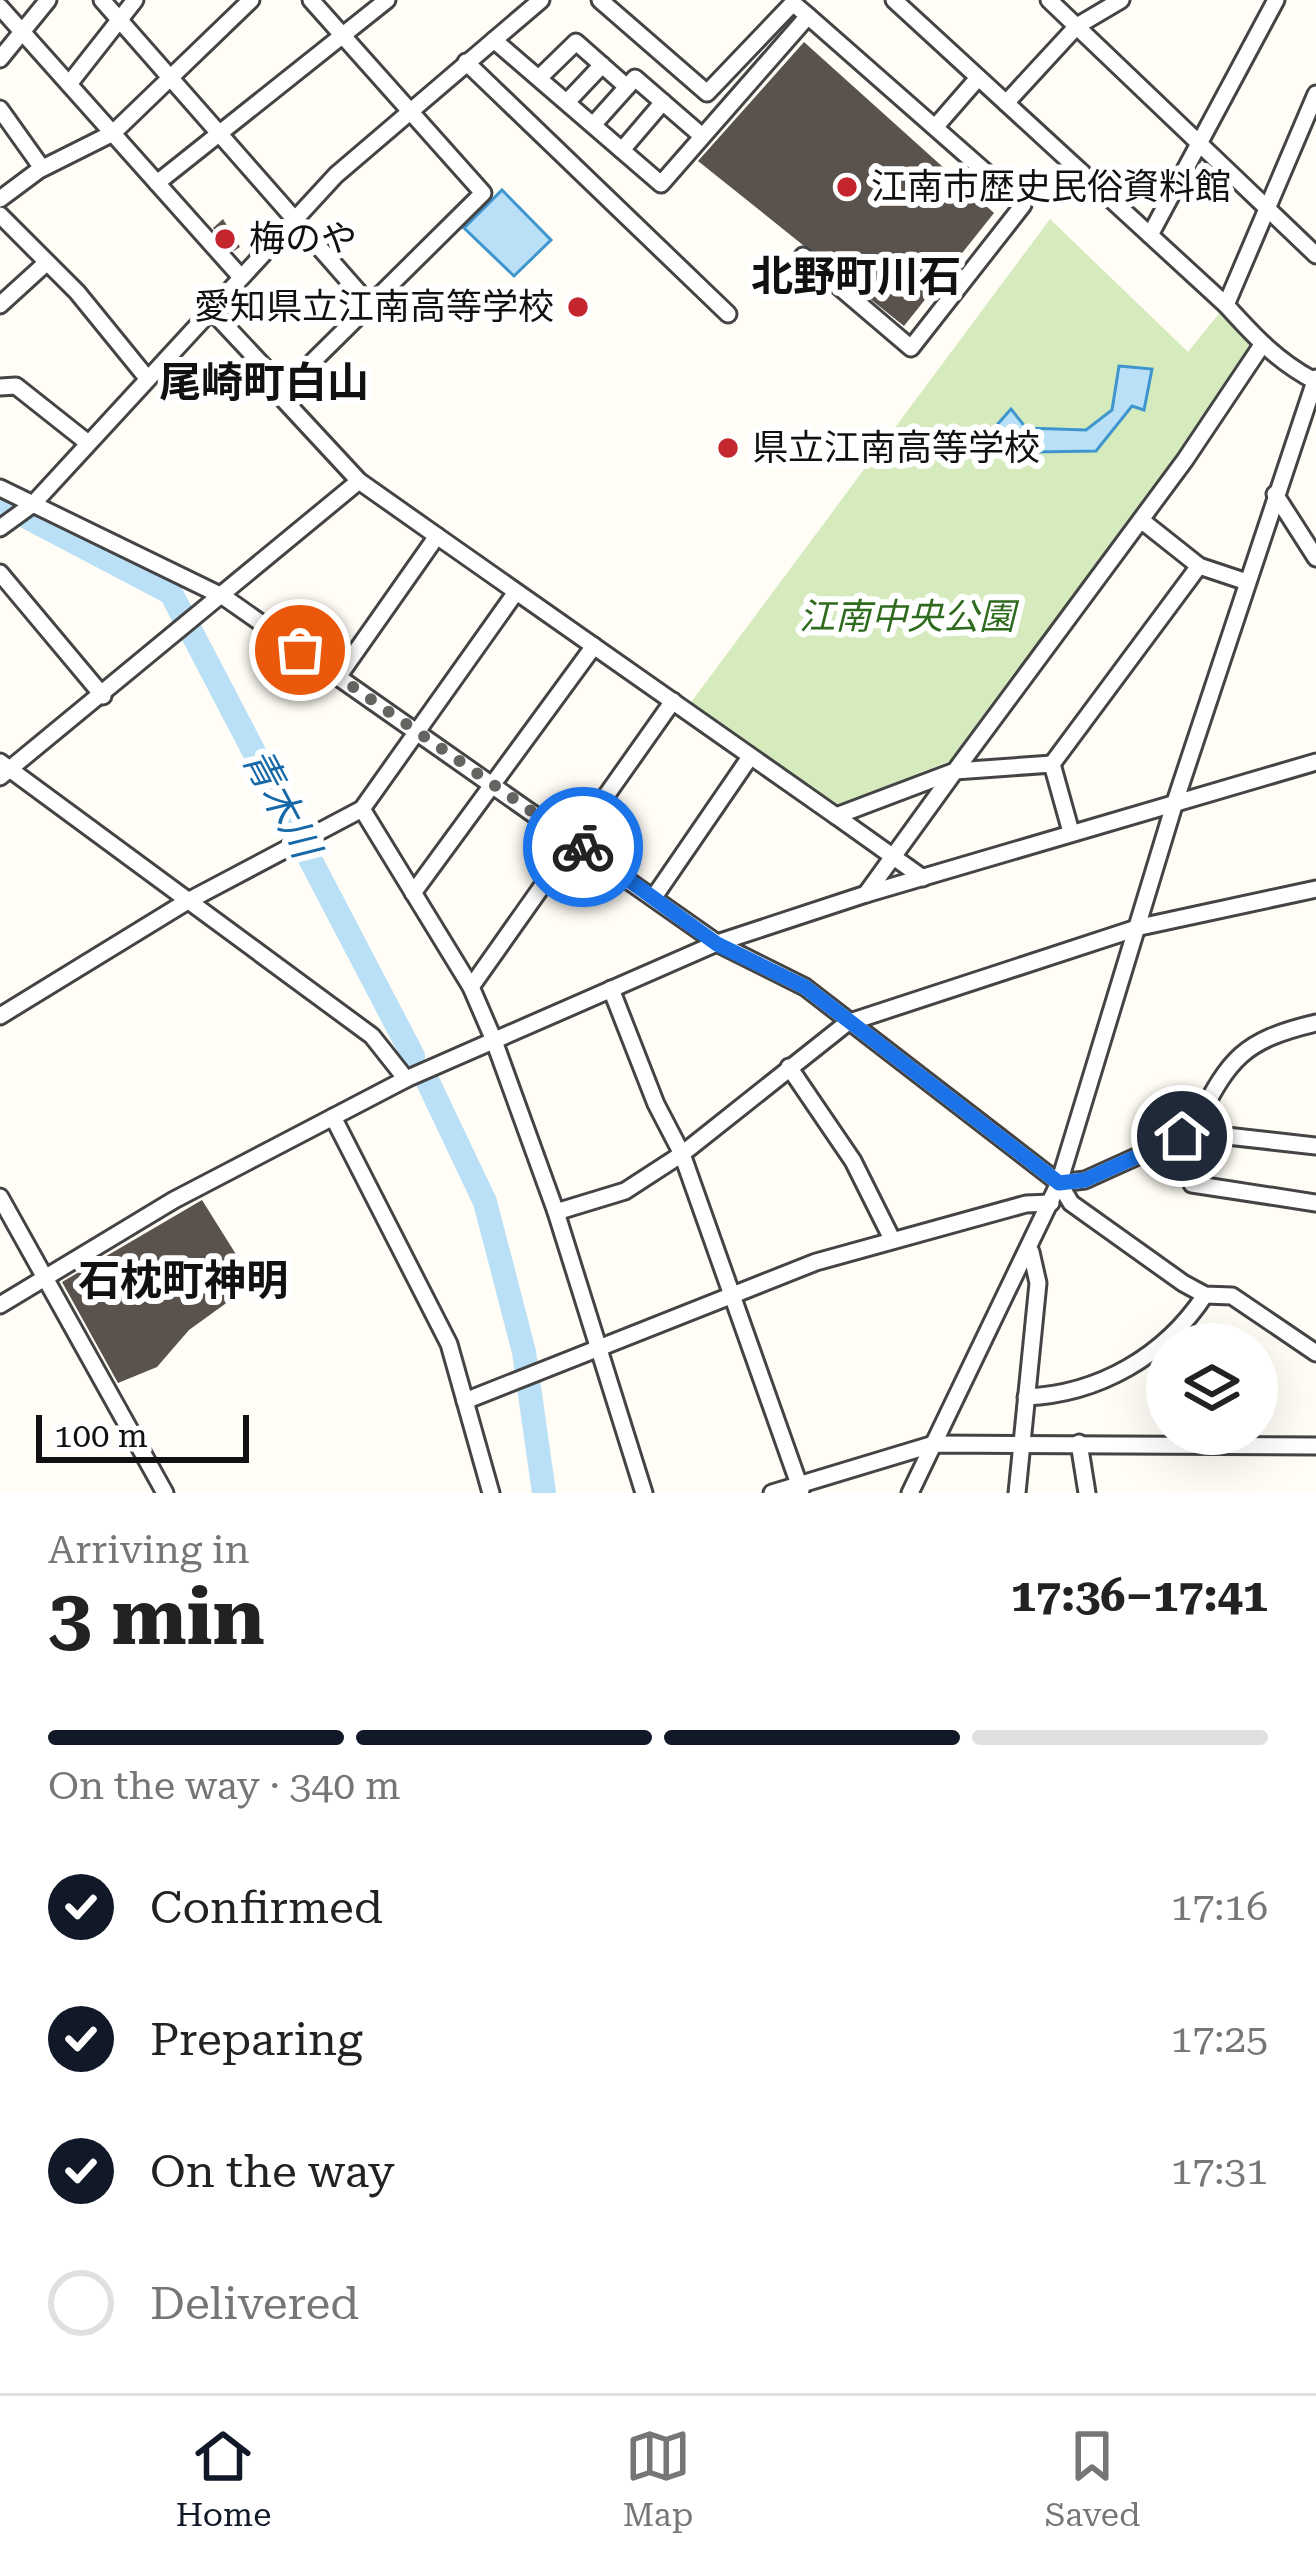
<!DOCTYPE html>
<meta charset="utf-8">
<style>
:root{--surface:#fff;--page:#f6f6f6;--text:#222;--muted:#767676;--line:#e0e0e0;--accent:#111827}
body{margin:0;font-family:"Roboto Serif","Noto Sans JP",serif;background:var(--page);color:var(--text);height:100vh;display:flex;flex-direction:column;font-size:45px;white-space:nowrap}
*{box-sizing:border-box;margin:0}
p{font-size:39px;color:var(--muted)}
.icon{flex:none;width:66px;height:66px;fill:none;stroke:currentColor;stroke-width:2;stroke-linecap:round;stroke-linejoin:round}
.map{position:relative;height:1493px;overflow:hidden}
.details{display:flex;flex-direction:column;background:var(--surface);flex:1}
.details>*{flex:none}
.buttons{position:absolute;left:1146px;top:1323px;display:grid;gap:24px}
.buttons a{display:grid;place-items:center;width:132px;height:132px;border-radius:50%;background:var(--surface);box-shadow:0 12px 48px #0002;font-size:60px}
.scale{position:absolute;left:36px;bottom:30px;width:213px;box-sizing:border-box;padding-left:12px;border:6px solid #111;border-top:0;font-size:33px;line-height:42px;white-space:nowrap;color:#111;-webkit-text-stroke:9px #fff;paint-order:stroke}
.pin{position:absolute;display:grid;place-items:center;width:102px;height:102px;color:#fff;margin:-51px;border:6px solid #fff;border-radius:50%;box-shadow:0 3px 12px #0007}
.courier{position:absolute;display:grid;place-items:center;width:120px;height:120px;margin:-60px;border:9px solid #1a73e8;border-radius:50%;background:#fff;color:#222;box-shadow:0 3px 15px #0007}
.summary em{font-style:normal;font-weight:700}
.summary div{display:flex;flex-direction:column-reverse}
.summary{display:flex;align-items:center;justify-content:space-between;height:204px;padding:0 48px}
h1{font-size:78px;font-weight:700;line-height:90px}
.bar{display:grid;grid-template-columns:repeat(4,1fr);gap:18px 12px;align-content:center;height:144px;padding:0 48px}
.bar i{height:15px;border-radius:9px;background:var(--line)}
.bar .on{background:var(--accent)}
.bar p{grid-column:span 4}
ol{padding:0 48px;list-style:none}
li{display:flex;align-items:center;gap:36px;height:132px}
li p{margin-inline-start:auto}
li .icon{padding:12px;border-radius:50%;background:var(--accent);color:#fff;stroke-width:4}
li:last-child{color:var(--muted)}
li i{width:66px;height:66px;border:6px solid var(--line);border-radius:50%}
.dock{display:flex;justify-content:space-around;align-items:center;height:168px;border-top:3px solid var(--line);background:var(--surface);font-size:33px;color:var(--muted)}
.dock a{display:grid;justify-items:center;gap:6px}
.dock .on{color:var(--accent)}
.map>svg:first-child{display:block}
.green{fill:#d5ebbd}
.water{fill:#b9e0f7;stroke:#3f96cf;stroke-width:3}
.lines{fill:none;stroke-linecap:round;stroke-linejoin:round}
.river{stroke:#b9e0f7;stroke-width:24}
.building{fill:#5a524d}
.minor-casing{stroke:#444;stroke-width:21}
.minor{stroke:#fff;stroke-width:15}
.done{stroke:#646461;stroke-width:12;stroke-dasharray:0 21.6}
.route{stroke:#1a73e8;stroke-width:15}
.poi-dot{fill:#c4262e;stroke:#fff;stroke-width:4.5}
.labels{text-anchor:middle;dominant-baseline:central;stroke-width:12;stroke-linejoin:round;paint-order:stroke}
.poi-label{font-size:36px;fill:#111;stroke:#fff;text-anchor:start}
.park-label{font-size:36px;font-style:italic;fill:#2f6b1f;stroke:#fff}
.water-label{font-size:39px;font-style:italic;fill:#1768a6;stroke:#fff}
.quarter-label{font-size:42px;font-weight:bold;fill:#111;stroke:#fff}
</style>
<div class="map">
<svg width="1316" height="1493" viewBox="0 0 1316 1493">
<rect width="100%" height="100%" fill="#fffdf5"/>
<polygon class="green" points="1050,219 1188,352 1226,305 1262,345 957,758 839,805 825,802 689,705"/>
<g class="water">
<polygon points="502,190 551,240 514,276 464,228"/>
<polygon points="1119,366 1152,369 1144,410 1132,406 1096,451 1034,452 996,426 1011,409 1026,428 1086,430 1112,410"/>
</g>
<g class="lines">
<g class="river">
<polyline points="0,503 171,593 413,1056"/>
<polyline points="428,1082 485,1202 524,1352 544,1493"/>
</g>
</g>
<g class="building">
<polygon points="804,42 994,213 904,326 698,161"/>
<polygon points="223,219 240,247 234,251 213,228"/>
<polygon points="202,1200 254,1283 189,1330 157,1367 118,1383 62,1282"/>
</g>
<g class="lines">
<g class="minor-casing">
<g id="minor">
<polyline points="102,0 369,304"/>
<polyline points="600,0 707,93 793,3 808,16"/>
<path d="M894 0 1226 305C1254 336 1278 362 1315 381"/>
<polyline points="1049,0 1316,255"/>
<polyline points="0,7 240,276"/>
<polyline points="494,40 661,184 808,16 1023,205 911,348 803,256"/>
<polyline points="0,59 48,0"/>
<polyline points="466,62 728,314"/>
<polyline points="539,78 576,42 627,87 635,78 702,136"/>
<polyline points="69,84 135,0"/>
<polyline points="567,102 602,65"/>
<polyline points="1006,103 1077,26 1121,0"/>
<polyline points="0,109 42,168"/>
<polyline points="593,125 627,87"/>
<polyline points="937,125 978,78"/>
<polyline points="622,150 663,102"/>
<polyline points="157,183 387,0"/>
<polyline points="0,199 39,170 113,133 251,0"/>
<polyline points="0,215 77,292 147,378"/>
<polyline points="1150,235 1276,0"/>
<polyline points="0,305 45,264"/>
<polyline points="1226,305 1316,94"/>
<polyline points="210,309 285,389 283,399 359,481 437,536"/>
<polyline points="0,387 16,386 88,443"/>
<polyline points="285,389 483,193 311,0"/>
<polyline points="0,488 224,597 717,943 805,987 1059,1183 1071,1203 1183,1283 1205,1295 1232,1296 1316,1353"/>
<polyline points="1275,494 1316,558"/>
<polyline points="1141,520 1199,566 1247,582"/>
<polyline points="0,528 33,504 336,175 541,0"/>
<polyline points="0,573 103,696"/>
<polyline points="338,677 437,536 836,816 955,771 1185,460 1262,345"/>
<polyline points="0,762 372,1036 406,1079"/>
<polyline points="1052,764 1199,566"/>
<polyline points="0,777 359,481"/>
<polyline points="362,809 471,987 493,1038 556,1212 644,1493"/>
<polyline points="836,816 923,878"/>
<polyline points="413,893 594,646"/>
<polyline points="866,894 955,771 1052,764 1071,832"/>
<polyline points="654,897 750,757"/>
<polyline points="471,987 673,701"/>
<polyline points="611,989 656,1104 682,1154 801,1490"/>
<polyline points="0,1016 186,902 362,809 516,592"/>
<polyline points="789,1067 853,1161 892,1239"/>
<polyline points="333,1117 449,1344 491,1493"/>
<path d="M1191 1132C1229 1063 1235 1042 1316 1023"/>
<polyline points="1182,1136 1192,1184 1316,1203"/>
<polyline points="1059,1183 1085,1180 1191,1132 1316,1146"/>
<polyline points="0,1197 165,1493"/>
<polyline points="556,1212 625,1191 682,1154 847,1023 1140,927 1316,889"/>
<polyline points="0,1305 174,1200 406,1079 717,943 866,894 1316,762"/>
<path d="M1026 1397C1099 1394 1165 1356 1205 1295"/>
<polyline points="465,1401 816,1262 1026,1204 1051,1203"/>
<polyline points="1079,1443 1087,1493"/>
<polyline points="772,1493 934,1444 1316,1446"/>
<polyline points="910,1493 1059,1183 1175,802 1316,378"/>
<polyline points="1017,1493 1038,1283 1031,1252"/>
</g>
</g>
<use href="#minor" class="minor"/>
</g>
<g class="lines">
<polyline class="done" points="300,650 583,847"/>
<polyline class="route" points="583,847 717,944 805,987 1059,1183 1085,1180 1182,1136"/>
</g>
<g class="poi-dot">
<circle cx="847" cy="187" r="12"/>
<circle cx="225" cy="239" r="12"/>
<circle cx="578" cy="307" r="12"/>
<circle cx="728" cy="448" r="12"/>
</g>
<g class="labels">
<g class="poi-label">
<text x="871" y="187">江南市歴史民俗資料館</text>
<text x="249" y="239">梅のや</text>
<text x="554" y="307" text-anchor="end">愛知県立江南高等学校</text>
<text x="752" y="448">県立江南高等学校</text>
</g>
<g class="park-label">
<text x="907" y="617">江南中央公園</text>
</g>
<g class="water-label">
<text transform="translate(281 803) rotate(62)">青木川</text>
</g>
<g class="quarter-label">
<text x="856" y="276">北野町川石</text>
<text x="264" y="382">尾崎町白山</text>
<text x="183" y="1280">石枕町神明</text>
</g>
</g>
</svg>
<div class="buttons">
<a><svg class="icon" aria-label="layers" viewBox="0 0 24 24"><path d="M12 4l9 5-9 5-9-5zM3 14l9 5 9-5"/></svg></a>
</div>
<div class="scale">100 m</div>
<div class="pin" style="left:300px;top:650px;background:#ea580c"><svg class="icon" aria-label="bag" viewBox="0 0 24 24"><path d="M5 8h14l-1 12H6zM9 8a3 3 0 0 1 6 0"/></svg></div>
<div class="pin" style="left:1182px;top:1136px;background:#1f2937"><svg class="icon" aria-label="home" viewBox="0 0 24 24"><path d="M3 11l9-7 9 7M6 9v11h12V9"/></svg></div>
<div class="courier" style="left:583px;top:847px"><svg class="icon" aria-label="bike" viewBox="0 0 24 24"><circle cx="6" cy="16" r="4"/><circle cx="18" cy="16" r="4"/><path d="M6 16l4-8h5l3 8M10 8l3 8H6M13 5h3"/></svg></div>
</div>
<section class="details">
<div class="summary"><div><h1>3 min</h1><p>Arriving in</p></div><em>17:36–17:41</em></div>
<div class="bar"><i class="on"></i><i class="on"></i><i class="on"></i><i></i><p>On the way · 340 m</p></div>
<ol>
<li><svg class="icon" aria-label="check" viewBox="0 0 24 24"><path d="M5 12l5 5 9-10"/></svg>Confirmed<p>17:16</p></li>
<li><svg class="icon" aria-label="check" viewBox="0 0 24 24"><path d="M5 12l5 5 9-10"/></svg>Preparing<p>17:25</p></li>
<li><svg class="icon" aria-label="check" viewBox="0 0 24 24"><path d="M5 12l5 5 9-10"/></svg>On the way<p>17:31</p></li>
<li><i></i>Delivered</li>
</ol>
</section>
<nav class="dock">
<a class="on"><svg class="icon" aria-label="home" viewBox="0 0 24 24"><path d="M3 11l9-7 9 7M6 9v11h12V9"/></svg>Home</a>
<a><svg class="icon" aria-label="map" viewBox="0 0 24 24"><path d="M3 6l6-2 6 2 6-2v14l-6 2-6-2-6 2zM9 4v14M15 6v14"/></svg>Map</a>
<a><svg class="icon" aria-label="saved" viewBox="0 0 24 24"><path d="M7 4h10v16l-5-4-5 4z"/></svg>Saved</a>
</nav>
